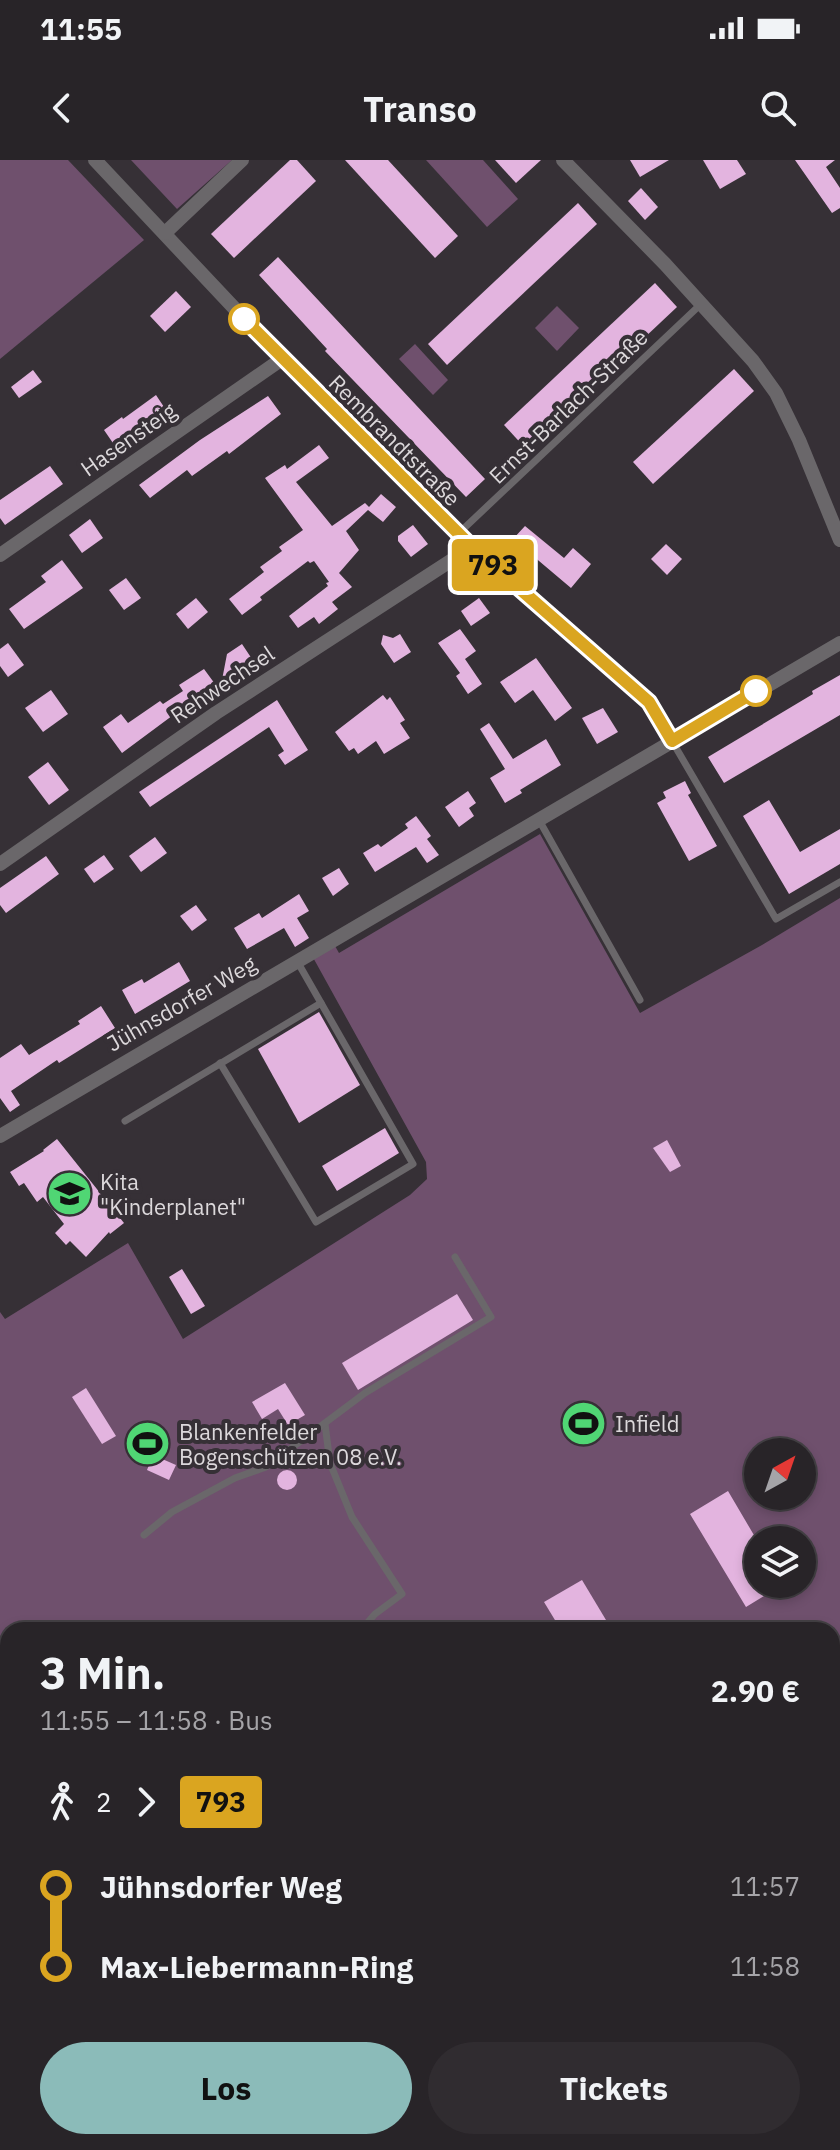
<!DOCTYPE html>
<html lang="de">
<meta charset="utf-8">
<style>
body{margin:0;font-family:"IBM Plex Sans",sans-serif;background:#302c30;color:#f1f3f6;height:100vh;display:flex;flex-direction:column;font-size:30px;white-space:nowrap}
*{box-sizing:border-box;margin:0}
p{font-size:26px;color:#a5a4a8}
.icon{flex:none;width:44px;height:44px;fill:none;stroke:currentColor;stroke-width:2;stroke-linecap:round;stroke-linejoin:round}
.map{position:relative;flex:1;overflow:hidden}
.details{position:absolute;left:0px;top:1462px;width:840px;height:528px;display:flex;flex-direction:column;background:#282428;border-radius:24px 24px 0 0;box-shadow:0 4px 12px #0003,0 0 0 2px #444145}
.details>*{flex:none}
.badge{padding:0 16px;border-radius:6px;font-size:28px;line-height:52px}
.needle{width:52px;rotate:40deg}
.tools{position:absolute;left:744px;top:1278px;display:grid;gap:16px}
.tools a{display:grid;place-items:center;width:72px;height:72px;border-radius:50%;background:#282428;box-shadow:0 4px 12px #0003,0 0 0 2px #444145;font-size:40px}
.map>.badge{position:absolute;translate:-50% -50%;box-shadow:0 0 0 4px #fff}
.legs{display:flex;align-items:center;gap:12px;height:88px;padding:0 40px;font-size:26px}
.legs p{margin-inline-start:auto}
.summary{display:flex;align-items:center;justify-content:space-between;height:136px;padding:0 40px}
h1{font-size:44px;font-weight:800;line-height:60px}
.button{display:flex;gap:16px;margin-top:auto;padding:16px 40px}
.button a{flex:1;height:92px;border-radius:48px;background:#8bbbb9;color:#111;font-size:32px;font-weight:800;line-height:92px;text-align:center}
.button a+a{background:#302c30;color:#f1f3f6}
ul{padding:0 40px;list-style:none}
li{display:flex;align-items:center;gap:28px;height:80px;font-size:30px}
li i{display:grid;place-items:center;width:12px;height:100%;margin:0 10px;background:currentColor}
li i::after{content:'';width:20px;height:20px;margin:-10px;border:6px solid;border-radius:50%;background:#282428}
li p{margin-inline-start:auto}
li:first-child i{background:linear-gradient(#0000 50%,currentColor 0)}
li:last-child i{background:linear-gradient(currentColor 50%,#0000 0)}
.status{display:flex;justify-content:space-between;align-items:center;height:56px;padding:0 40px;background:#282428;direction:ltr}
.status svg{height:22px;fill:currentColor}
header{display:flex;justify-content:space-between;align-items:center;height:104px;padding:0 40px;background:#282428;font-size:36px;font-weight:800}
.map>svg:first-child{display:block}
.green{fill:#6f506d;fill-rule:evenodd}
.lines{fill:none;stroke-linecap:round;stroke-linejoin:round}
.stream{stroke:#2c082b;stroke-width:5}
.building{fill:#e3b4df}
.lane{stroke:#6a676a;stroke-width:7}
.street{stroke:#6a676a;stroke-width:14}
.line-1-casing{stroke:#fff;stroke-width:18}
.line-1{stroke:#daa520;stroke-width:12}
.stop-1-dot{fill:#fff;stroke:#daa520;stroke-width:4}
.labels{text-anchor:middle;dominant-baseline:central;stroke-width:8;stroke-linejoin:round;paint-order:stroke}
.street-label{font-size:22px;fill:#dcd8db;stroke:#363036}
.poi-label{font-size:22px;fill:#dcd8db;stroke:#363036;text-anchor:start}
</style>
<div class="status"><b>11:55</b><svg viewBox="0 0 49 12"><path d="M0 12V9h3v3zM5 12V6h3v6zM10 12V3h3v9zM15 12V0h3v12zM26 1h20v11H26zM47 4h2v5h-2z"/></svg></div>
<header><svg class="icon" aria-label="back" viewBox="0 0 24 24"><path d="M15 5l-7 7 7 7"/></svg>Transo<svg class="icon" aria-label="search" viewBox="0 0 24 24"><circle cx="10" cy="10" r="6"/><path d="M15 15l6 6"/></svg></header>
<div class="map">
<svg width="840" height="1990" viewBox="0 0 840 1990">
<rect width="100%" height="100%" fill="#363036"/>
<g class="green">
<path d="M0,0H68L144,80L0,199Z"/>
<path d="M131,0H232L177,49Z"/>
<path d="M426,0H483L518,39L487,67Z"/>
<path d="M557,146L579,168L557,191L535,168Z"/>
<path d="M415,184L448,220L433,235L399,199Z"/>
<path d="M540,674L640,853L762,785L840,738V1990H0V1152L5,1159L128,1083L183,1179L410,1035L427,1019L426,1002L310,792L331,779L339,793ZM758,1292H802V1336H758ZM758,1380H802V1424H758ZM8,1470H832V1982H8Z"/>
</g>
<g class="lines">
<g class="stream">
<path d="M832,1857L840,1856"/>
<path d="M832,1974L840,1947"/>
<path d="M557,1990L560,1982"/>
<path d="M827,1990L830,1982"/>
</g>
</g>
<g class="building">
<path d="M290,0H297L316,21L234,98L211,74Z"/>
<path d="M345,0H388L458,76L435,98Z"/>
<path d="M495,0H541L516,23Z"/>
<path d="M630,0H669L640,17Z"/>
<path d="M703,0H737L746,14L720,29Z"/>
<path d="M795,0H835L826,7L840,28V48L832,53Z"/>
<path d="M641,28L658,47L645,60L628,41Z"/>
<path d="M578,43L597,64L447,205L428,184Z"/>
<path d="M278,97L485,319L466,337L325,191L327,189L259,115Z"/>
<path d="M655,123L677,147L526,289L504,265Z"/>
<path d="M176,131L191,147L165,172L150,156Z"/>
<path d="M734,209L754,231L653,324L633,302Z"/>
<path d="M33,210L42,222L19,238L11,227Z"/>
<path d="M156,235L168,253L153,264L150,260L115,286L104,270L122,257L123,259Z"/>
<path d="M268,236L281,254L229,294L227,291L192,316L187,310L150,338L139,325L200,280Z"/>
<path d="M319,285L329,298L296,322L332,366L365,343L369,347L381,334L396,347L383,362L368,350L346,371L359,390L339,413L352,427L332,442L338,449L319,464L314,457L298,468L289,456L328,426L326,423L329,422L314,401L310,403L308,401L260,437L262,440L242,455L229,439L264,412L260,407L282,391L279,387L303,370L265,318L285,305L287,309Z"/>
<path d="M50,306L63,324L5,365L0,358V340Z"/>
<path d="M90,359L103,378L82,393L69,375Z"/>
<path d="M413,365L428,384L411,397L398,381V376Z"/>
<path d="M525,366L564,398L573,388L591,404L571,428L513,379Z"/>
<path d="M666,384L682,399L667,415L651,399Z"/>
<path d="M62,400L83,428L24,469L9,449L46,422L41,416Z"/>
<path d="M126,418L141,438L124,450L109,430Z"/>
<path d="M196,438L208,452L188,469L176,454Z"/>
<path d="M479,438L490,453L471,466L461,451Z"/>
<path d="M460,469L476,491L465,499L482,524L468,534L456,516L460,513L438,483Z"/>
<path d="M400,474L411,492L394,503L381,484L383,475L393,478Z"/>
<path d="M8,483L24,505L8,517L0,506V489Z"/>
<path d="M242,484L254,502L236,514L234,511L222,520L227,494Z"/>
<path d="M536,498L572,548L555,561L533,530L515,543L500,522Z"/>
<path d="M204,509L215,524L122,593L103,567L121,554L128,563L160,541L163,544L183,531L179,525Z"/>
<path d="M840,515V555L724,623L708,597L813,534L812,531Z"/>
<path d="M51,530L68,554L43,572L25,548Z"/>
<path d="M383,535L387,540L390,537L405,560L400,563L410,578L384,594L376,581L358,594L354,588L349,591L335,572Z"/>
<path d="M277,540L308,590L285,605L278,595L284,591L269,567L150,647L139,632Z"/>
<path d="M603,548L618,572L597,584L582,558Z"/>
<path d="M489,563L513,599L546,579L561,605L520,630L522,633L505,643L490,618L505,609L480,569Z"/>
<path d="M48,602L69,630L49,645L28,617Z"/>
<path d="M685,621L691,633L688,635L717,686L689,701L657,643L666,638L663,632Z"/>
<path d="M468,631L476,643L469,648L474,656L459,667L445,647Z"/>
<path d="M769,640L800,692L840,669V704L789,734L743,656Z"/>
<path d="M416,656L431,676L427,679L439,695L427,703L416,687L375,712L363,693L378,684L381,687L408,668L405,664Z"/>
<path d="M155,677L167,693L141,712L129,696Z"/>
<path d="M104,695L114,709L94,723L84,709Z"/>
<path d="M46,696L59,714L6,753L0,745V728Z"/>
<path d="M339,708L349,724L333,736L322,718Z"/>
<path d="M299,734L309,751L297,758L309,778L295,787L284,768L247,789L234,768L259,753L262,758Z"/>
<path d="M196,745L207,760L192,771L180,756Z"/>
<path d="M179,802L190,821L135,854L122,830L142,819L144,823Z"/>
<path d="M101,846L115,868L59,903L57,900L11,931L20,945L10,952L0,938V898L21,884L29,895L80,864L78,861Z"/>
<path d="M319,852L360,925L299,963L258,889Z"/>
<path d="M385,968L399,993L337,1031L322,1006Z"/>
<path d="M57,979L124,1063L110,1074L109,1072L86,1097L70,1081L66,1085L55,1073L64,1064L43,1037L37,1042L24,1023L19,1026L10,1012L44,991L43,990Z"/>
<path d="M667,980L681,1006L670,1012L653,988Z"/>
<path d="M182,1109L205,1146L191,1154L169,1117Z"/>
<path d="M457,1134L473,1160L358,1230L342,1203Z"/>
<path d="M285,1223L305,1255L288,1265L278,1249L262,1259L252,1242Z"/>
<path d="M86,1228L116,1276L102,1284L72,1237Z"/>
<path d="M153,1295L176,1305L169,1320L147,1310Z"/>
<circle cx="287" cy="1320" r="10"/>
<path d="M728,1331L758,1382V1424H784L746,1447L690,1354Z"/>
<path d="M582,1420L612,1470H561L544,1442Z"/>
</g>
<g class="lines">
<g class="lane">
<path d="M459,373L701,144"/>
<path d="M672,581L776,759L840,722"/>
<path d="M539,660L640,840"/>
<path d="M220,903L316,1062L413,1004L297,801"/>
<path d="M125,961L321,843"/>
<path d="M325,1264L330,1303L352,1357L402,1434L375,1454L361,1470"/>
<path d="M144,1375L172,1352L235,1318L266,1307L365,1233L491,1157L455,1097"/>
</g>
<g class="street">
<path d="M95,0L282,199L472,387L649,542L672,581"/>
<path d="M563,0L665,104L753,201L776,233L799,280L840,380"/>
<path d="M165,73L242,0"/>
<path d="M0,395L282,199"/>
<path d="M0,704L216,553L472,387"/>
<path d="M0,976L840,483"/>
</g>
</g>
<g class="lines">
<defs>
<path id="line-1" d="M244,159L472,387L649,542L672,581L756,531"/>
</defs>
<use href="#line-1" class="line-1-casing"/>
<use href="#line-1" class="line-1"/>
</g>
<defs>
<symbol id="school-disc" viewBox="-11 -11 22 22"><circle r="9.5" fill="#50d674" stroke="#363036"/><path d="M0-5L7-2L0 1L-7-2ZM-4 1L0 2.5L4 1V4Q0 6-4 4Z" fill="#111"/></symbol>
<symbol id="stadium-disc" viewBox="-11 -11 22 22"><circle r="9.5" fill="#50d674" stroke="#363036"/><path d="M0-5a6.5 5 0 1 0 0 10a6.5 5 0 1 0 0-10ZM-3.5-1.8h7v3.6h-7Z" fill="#111"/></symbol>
</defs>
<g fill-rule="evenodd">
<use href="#school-disc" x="44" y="1008" width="51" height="51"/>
<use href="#stadium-disc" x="558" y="1238" width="51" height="51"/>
<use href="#stadium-disc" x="122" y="1258" width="51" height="51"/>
</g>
<g class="stop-1-dot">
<circle cx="244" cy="159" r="14"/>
<circle cx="756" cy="531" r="14"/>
</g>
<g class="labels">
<g class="street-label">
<text transform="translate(568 246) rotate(-44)">Ernst-Barlach-Straße</text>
<text transform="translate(128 279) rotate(-35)">Hasensteig</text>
<text transform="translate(395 280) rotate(45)">Rembrandtstraße</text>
<text transform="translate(222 524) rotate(-34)">Rehwechsel</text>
<text transform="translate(181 843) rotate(-30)">Jühnsdorfer Weg</text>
</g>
<g class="poi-label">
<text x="100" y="1021">Kita<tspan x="100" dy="25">"Kinderplanet"</tspan></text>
<text x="615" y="1263">Infield</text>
<text x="179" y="1271">Blankenfelder<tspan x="179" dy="25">Bogenschützen 08 e.V.</tspan></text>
</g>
</g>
</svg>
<div class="tools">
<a><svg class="needle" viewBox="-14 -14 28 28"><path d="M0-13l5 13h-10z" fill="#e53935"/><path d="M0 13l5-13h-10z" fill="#a5a4a8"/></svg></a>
<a><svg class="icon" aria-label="layers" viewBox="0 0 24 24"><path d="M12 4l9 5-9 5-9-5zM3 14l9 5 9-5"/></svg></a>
</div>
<b class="badge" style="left:493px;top:405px;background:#daa520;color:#111">793</b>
<section class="details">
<div class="summary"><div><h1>3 Min.</h1><p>11:55 – 11:58 · Bus</p></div><b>2.90 €</b></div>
<div class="legs"><svg class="icon" aria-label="walk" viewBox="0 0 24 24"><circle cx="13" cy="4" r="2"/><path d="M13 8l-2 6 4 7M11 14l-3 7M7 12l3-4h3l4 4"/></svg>2<svg class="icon" aria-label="forward" viewBox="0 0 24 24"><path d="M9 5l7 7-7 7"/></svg><b class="badge" style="background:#daa520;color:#111">793</b></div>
<ul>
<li><i style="color:#daa520"></i><b>Jühnsdorfer Weg</b><p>11:57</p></li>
<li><i style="color:#daa520"></i><b>Max-Liebermann-Ring</b><p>11:58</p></li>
</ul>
<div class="button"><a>Los</a><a>Tickets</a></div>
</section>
</div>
